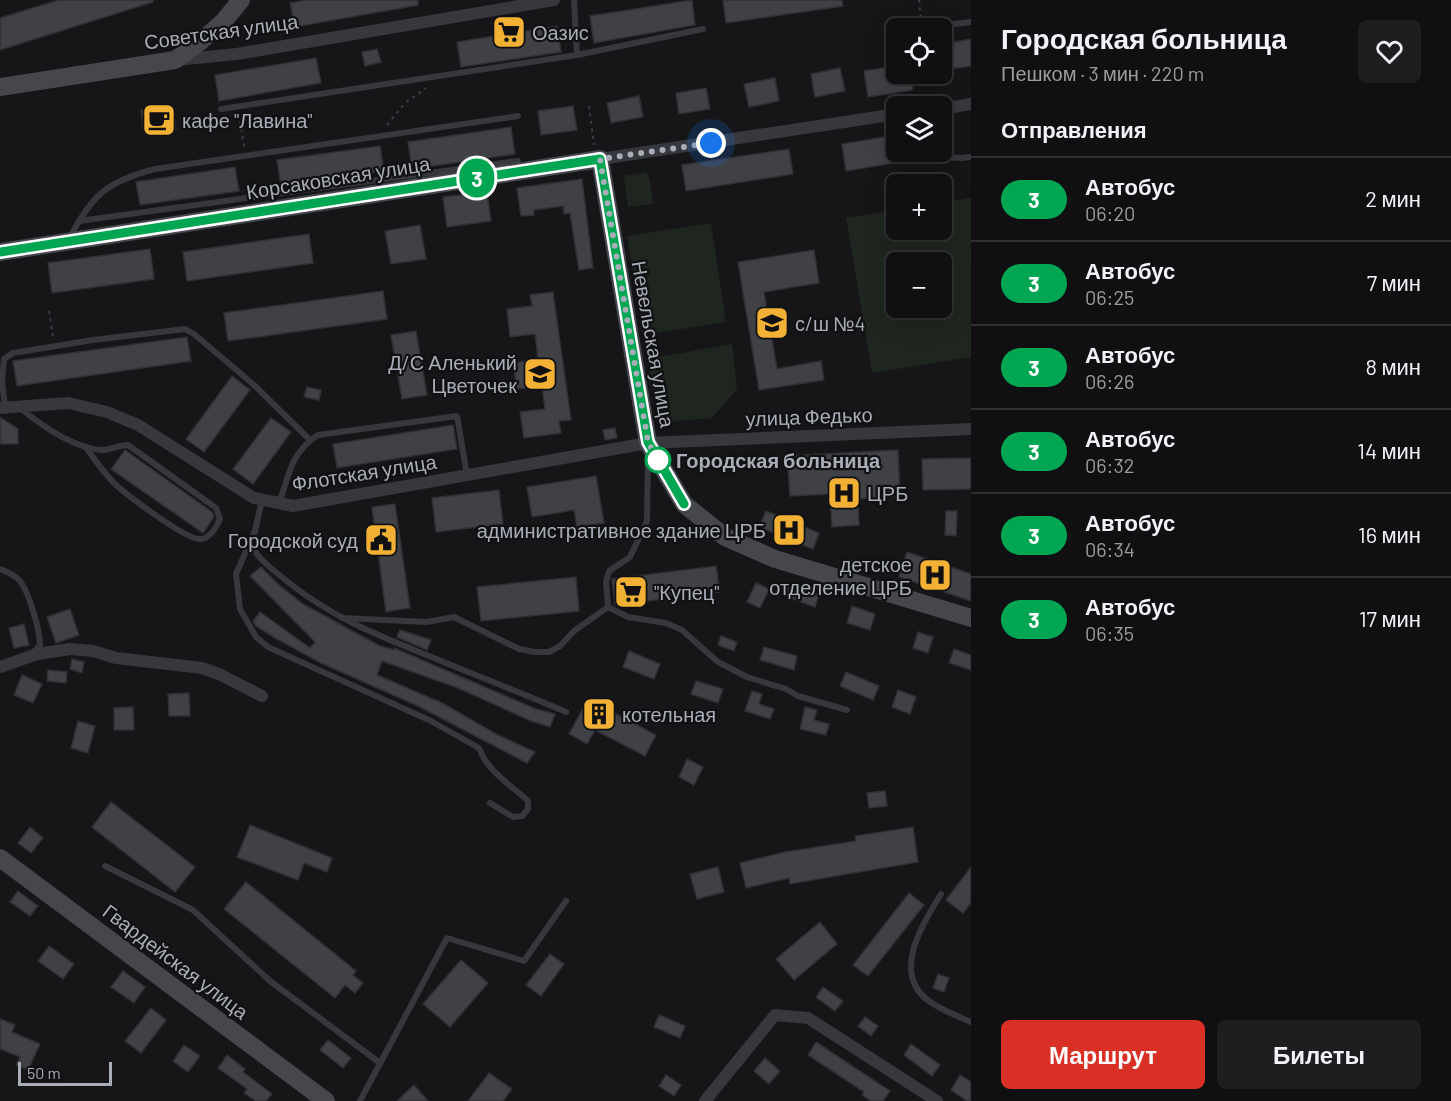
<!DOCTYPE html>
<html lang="ru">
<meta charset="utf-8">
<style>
body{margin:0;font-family:Barlow,sans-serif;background:#1e1e20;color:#f1f3f6;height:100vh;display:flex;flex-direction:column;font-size:22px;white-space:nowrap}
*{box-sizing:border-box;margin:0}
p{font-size:20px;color:#9c9d9f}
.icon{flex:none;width:33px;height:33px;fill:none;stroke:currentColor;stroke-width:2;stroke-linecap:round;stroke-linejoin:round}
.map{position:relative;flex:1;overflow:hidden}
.side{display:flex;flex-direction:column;background:#101012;width:480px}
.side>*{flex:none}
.badge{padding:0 12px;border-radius:20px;font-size:21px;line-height:39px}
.controls{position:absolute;left:886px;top:18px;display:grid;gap:12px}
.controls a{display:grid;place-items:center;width:66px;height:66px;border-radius:9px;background:#101012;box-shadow:0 6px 24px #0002,0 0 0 2px #303032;font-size:30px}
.scale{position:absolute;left:18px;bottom:15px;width:94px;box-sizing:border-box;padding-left:6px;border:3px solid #a8adb8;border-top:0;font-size:16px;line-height:21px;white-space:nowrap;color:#a8adb8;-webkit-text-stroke:4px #111113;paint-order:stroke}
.you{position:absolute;width:30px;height:30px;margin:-15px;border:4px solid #fff;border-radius:50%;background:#1a73e8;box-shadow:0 0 0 9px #1a73e833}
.map>.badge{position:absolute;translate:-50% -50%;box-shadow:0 0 0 3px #fff}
h2{padding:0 30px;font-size:22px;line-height:54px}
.round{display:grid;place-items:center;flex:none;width:63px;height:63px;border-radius:9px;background:#1e1e20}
.summary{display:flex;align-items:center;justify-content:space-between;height:102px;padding:0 30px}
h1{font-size:28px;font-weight:600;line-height:45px}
.action{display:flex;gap:12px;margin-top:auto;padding:12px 30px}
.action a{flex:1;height:69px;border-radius:9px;background:#d93025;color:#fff;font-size:24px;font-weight:600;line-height:69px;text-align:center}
.action a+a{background:#1e1e20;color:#f1f3f6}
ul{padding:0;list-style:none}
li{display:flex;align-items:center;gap:18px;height:84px;padding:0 30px;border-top:2px solid #303032}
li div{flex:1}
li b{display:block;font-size:22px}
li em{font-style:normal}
li .badge{min-width:66px;font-weight:700;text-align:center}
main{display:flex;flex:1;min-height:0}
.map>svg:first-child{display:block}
.green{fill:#1e261f;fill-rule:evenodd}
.building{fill:#404145;stroke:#303034;stroke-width:1.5}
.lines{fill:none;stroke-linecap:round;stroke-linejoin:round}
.path{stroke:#3d3f44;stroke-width:2;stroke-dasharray:3 4.5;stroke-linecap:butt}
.lane{stroke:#37383d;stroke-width:6}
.street{stroke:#37383d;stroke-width:12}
.secondary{stroke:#45474d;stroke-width:18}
.line-casing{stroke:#fff;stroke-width:14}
.line{stroke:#00a651;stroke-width:9}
.walk{stroke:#a8adb8;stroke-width:6;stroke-dasharray:0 10.8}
.stop-dot{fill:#fff;stroke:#00a651;stroke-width:3}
.labels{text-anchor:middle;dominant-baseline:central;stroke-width:4.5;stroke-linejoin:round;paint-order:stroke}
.street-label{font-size:20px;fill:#a8adb8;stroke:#111113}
.poi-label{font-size:20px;fill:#a8adb8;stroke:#111113;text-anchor:start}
.stop-label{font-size:20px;font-weight:bold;fill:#a8adb8;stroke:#111113;text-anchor:start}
</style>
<main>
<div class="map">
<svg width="971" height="1101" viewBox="0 0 971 1101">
<rect width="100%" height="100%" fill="#161618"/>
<g class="green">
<path d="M646,172L650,180L653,204L628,207L624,176Z"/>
<path d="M971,198V357L872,373L846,218L897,210V230H942V203ZM897,262H942V308H897Z"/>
<path d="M711,223L726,322L643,335L627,236Z"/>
<path d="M732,344L737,389L712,418L667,422L650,384L648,359Z"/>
</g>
<g class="building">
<path d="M59,0H153V2L0,50V18Z"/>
<path d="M307,0H418V5L295,27L290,3Z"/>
<path d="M692,0L695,25L594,43L590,16Z"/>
<path d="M723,0H842L843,6L726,23Z"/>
<path d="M557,26L561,52L461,67L457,42Z"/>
<path d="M971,39V66L942,70V44Z"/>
<path d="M377,49L381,62L365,66L362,52Z"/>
<path d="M316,58L321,83L219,101L215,75Z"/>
<path d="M897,66V74H910L913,90L868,97L864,71Z"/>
<path d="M840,68L845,91L815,97L811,74Z"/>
<path d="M775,78L779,101L749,107L744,84Z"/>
<path d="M706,88L710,109L679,114L676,93Z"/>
<path d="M639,96L643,117L611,123L607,103Z"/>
<path d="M173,106L176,129L144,133L141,110Z"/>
<path d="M573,106L577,130L541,135L538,111Z"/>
<path d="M511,127L515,154L412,169L408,142Z"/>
<path d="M897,135V152H905L907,161L846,171L842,144Z"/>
<path d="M380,146L384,171L281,186L277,160Z"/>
<path d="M789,149L793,174L686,191L682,165Z"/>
<path d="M235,167L239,191L140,205L136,182Z"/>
<path d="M582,179L593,268L579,270L570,213L564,214L563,206L534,210V215L521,216L517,188Z"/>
<path d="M487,192L491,221L447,227L443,197Z"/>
<path d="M420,225L426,259L391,264L385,231Z"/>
<path d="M309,234L313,263L187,281L183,252Z"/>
<path d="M150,249L154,279L52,293L48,263Z"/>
<path d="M814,250L819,283L764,292L777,369L821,361L824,380L759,390L738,262Z"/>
<path d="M383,291L387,319L228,341L224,313Z"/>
<path d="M553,292L571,420L559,421L561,433L524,438L520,412L545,409L542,386L517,389L513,363L538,359L535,334L510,337L507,309L532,306L530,295Z"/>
<path d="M416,331L427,395L402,399L391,335Z"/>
<path d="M187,337L191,361L17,386L13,361Z"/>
<path d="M232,376L250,390L204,452L186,439Z"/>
<path d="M307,387L321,390L319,400L304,397Z"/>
<path d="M0,417L18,429V444H0Z"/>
<path d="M271,418L291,432L253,484L233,469Z"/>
<path d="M453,425L457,449L337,468L333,444Z"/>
<path d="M615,428L617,438L605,440L603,430Z"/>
<path d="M125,450L212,512L214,517L203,533L111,469Z"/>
<path d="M898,450L900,496L858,499L859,525L832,527L830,494L790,496L787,456Z"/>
<path d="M971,458V489L923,490L922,459Z"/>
<path d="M596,476L604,523L577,527L574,510L532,517L527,487Z"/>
<path d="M499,490L503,524L436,532L432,498Z"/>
<path d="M395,504L410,608L386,612L372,507Z"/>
<path d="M766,511L819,533L813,549L759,527Z"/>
<path d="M946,511H957L956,536L945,535Z"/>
<path d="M907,552L971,574V601L899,577Z"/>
<path d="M716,566L720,592L615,605L612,579Z"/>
<path d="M261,567L279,585L303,604L380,646L394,650V648L536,709L555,714L550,727L531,721L458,688L382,661L377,675L442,703L496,734L535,752L527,763L418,706L321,663L275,638L256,626L253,621L260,612L310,648L315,642L250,576Z"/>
<path d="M576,577L579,611L481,621L477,587Z"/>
<path d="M756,583L769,589L760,608L747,602Z"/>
<path d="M790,584L819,595L815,607L785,596Z"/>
<path d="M852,606L875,614L870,630L847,623Z"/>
<path d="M70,609L79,635L56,643L47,617Z"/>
<path d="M24,624L29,645L14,648L9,628Z"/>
<path d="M400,630L431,640L427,650L397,637Z"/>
<path d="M918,632L933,637L928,653L913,648Z"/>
<path d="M721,636L737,642L734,651L718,645Z"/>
<path d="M764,647L797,656L794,670L760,660Z"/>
<path d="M954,649L971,655V670L949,663Z"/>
<path d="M629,651L660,664L654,679L623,667Z"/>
<path d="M72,659L84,662L82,673L70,669Z"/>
<path d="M48,670L67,672L66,683L47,681Z"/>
<path d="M846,672L879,686L873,700L840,686Z"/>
<path d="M22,675L42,684L33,703L14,695Z"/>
<path d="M696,681L723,689L718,703L691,694Z"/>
<path d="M898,690L916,697L910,714L892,707Z"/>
<path d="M752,691L762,694L759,704L774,709L770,719L745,711Z"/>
<path d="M189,693L190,716H169L168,694Z"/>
<path d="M588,699L656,735L645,756L595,730L587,744L569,734Z"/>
<path d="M133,707L134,730H114V708Z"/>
<path d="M805,707L817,710L814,720L829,724L826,735L800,729Z"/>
<path d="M78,721L95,726L88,753L71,748Z"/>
<path d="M687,759L703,767L694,785L679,777Z"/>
<path d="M885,791L887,806L869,808L867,793Z"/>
<path d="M111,802L195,867L175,892L92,827Z"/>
<path d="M250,825L332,858L327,872L304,863L298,880L237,857Z"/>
<path d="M30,827L43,838L31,853L18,843Z"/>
<path d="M913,827L918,862L790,884L789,878L746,888L740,863L785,852L856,841L855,836Z"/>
<path d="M718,867L724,892L697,899L690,874Z"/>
<path d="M971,867V903L963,913L946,900Z"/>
<path d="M246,882L356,971L353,975L363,983L355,993L345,985L335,998L224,909Z"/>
<path d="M18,891L38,906L30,916L10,902Z"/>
<path d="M909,893L924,905L868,976L853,965Z"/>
<path d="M820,922L837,944L794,980L776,959Z"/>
<path d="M49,946L74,964L63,979L38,961Z"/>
<path d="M550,954L564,964L541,996L526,985Z"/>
<path d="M461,960L488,983L450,1027L423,1004Z"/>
<path d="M123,971L145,987L134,1003L111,987Z"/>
<path d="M938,974L949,978L944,992L933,988Z"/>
<path d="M823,987L843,1001L835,1011L816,997Z"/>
<path d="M151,1008L166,1020L141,1053L125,1041Z"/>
<path d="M659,1015L685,1026L680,1038L654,1027Z"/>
<path d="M865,1017L878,1026L871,1036L858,1026Z"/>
<path d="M0,1019L15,1025L12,1032L40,1044L28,1070L16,1065L20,1057L0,1049Z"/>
<path d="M328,1040L351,1058L343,1068L320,1050Z"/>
<path d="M816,1042L890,1091L883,1101H871L862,1095L864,1092L808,1055Z"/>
<path d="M911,1044L940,1065L932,1076L904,1055Z"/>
<path d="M184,1045L200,1056L188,1072L173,1061Z"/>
<path d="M227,1055L245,1069L243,1072L272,1094L266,1101H256L244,1093L247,1089L218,1068Z"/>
<path d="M765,1058L780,1071L769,1084L754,1071Z"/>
<path d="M489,1073L512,1089L503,1101H468Z"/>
<path d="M666,1075L681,1085L674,1096L659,1086Z"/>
<path d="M960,1075L971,1082V1101H967L951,1090Z"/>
<path d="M414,1085L428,1101H397Z"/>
</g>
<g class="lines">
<g class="path">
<path d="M919,0L921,18"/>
<path d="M589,106L594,145"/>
<path d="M239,114L244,147"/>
<path d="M387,125L405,103L426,88"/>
<path d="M49,311L53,337"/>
</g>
<g class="lane">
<path d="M917,28L971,22"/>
<path d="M577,55L703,29"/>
<path d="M221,109L577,55L574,0"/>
<path d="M942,152L944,157L961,158L971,157"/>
<path d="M79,221L518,161"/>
<path d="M69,239C93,195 105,182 155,169L518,116"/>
<path d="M5,407L2,381L4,359L13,353L93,340L185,329L194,334L254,385L310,440"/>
<path d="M20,408C42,426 72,447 100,450C109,451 118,445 128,445L216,508L220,519C216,527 211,538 201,539C187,541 127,495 115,484C104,473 94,459 86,447"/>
<path d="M648,452L647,521L630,557L609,571L606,582L608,607L628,617L666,623L682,630L718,662L747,677L786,689L798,696L847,710"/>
<path d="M262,500L255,531L236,574L240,609L256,637L268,647L431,721L479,748C487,771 511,785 528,801V809L522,816L513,817L490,803"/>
<path d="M279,503C290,474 290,453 318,435L457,416L467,475"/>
<path d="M249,543C259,560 273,570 288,582C333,618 377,635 429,656C475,675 521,693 566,712"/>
<path d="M0,569C6,571 16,576 20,581C29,592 40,631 40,645L33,653"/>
<path d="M342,618L427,622L454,617L519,649L535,652H549L560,646L574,631L608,607"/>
<path d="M105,866L193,910L270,981L380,1063"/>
<path d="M941,894C922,924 891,974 929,1001C941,1010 957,1016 971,1022"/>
<path d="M360,1101L447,938L524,961L566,901"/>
</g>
<g class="street">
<path d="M176,60L237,54L554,0"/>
<path d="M942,109L971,104"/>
<path d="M600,159L897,114"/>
<path d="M0,408L68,403L107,412L138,425L254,498L293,506L648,443L971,429"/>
<path d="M0,667L37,654L70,649L93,651L116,658L202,668L221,675L262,696"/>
<path d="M705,1101L775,1015L808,1018L937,1101"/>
</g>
<g class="secondary">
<path d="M0,87L175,60L201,41L223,22L241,0"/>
<path d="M0,252L600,159L648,443L684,504L725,537L775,559L971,618"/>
<path d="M0,858L326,1101"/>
</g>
</g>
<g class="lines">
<defs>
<path id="line" d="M0,252L600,159L648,442L684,504"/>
</defs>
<use href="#line" class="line-casing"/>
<use href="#line" class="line"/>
<path class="walk" d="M658,460L660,463L648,442L600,159L711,143"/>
</g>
<defs>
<symbol id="supermarket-square" viewBox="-11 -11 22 22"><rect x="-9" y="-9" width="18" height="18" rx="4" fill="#f2b134" stroke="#111113"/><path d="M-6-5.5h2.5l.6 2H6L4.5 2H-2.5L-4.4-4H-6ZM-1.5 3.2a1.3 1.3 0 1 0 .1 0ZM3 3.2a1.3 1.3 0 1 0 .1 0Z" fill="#111"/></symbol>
<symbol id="cafe-square" viewBox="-11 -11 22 22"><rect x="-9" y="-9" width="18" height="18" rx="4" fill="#f2b134" stroke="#111113"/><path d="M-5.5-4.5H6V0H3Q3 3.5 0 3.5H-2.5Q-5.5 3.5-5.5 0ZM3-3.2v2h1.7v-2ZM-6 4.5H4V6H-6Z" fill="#111"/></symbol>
<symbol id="school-square" viewBox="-11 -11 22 22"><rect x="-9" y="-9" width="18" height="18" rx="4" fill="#f2b134" stroke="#111113"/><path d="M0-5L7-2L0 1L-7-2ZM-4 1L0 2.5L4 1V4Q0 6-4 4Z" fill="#111"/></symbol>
<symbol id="hospital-square" viewBox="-11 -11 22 22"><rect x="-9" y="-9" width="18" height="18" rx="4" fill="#f2b134" stroke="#111113"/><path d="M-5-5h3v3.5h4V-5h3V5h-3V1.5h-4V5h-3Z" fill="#111"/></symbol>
<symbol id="civic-square" viewBox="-11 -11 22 22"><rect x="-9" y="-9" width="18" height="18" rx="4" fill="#f2b134" stroke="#111113"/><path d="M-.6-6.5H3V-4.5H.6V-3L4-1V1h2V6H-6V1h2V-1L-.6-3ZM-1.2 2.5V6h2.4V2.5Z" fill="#111"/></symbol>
<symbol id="building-square" viewBox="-11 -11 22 22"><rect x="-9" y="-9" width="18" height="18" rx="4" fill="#f2b134" stroke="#111113"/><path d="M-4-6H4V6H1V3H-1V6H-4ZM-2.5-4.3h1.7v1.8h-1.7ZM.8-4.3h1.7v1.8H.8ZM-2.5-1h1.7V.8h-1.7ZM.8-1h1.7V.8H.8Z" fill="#111"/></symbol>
</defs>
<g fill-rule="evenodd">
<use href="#supermarket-square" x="490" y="13" width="38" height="38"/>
<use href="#cafe-square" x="140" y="101" width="38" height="38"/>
<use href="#school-square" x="753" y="304" width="38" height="38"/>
<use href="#school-square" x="521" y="355" width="38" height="38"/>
<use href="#hospital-square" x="825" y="474" width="38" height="38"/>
<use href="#hospital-square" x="770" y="511" width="38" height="38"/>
<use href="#civic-square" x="362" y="521" width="38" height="38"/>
<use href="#hospital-square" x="916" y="556" width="38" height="38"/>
<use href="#supermarket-square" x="612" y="573" width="38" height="38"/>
<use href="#building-square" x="580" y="695" width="38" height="38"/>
</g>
<circle class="stop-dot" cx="658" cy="460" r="12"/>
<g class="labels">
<g class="street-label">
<text transform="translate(221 31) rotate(-8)">Советская улица</text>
<text transform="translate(338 177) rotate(-9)">Корсаковская улица</text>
<text transform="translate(654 344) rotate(80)">Невельская улица</text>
<text transform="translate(809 416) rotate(-2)">улица Федько</text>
<text transform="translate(364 472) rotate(-9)">Флотская улица</text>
<text transform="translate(176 961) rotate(37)">Гвардейская улица</text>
</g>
<g class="poi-label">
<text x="532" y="32">Оазис</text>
<text x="182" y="120">кафе "Лавина"</text>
<text x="795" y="323">с/ш №4</text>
<text x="517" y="362" text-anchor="end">Д/С Аленький<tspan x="517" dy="23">Цветочек</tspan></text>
<text x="867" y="493">ЦРБ</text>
<text x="766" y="530" text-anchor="end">административное здание ЦРБ</text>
<text x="358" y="540" text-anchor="end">Городской суд</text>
<text x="912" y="564" text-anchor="end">детское<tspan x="912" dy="23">отделение ЦРБ</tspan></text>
<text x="654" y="592">"Купец"</text>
<text x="622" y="714">котельная</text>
</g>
<g class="stop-label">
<text x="676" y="460">Городская больница</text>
</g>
</g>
</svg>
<div class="controls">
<a><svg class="icon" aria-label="locate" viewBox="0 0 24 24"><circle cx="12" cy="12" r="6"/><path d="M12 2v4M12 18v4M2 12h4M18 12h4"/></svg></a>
<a><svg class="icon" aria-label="layers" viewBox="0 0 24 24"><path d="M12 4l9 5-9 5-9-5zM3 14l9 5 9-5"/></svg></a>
<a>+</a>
<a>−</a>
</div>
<div class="scale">50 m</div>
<div class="you" style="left:711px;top:143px"></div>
<b class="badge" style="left:477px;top:178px;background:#00a651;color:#fff">3</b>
</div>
<section class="side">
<div class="summary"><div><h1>Городская больница</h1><p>Пешком · 3 мин · 220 m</p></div><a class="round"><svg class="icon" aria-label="heart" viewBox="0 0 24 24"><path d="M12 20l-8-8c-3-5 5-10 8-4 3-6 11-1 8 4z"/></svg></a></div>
<h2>Отправления</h2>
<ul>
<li><span class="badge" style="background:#00a651;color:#fff">3</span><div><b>Автобус</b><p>06:20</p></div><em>2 мин</em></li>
<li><span class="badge" style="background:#00a651;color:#fff">3</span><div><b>Автобус</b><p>06:25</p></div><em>7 мин</em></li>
<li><span class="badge" style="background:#00a651;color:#fff">3</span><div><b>Автобус</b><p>06:26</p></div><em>8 мин</em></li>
<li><span class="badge" style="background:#00a651;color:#fff">3</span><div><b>Автобус</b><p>06:32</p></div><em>14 мин</em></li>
<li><span class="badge" style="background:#00a651;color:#fff">3</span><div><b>Автобус</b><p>06:34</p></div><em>16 мин</em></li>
<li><span class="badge" style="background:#00a651;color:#fff">3</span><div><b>Автобус</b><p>06:35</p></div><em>17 мин</em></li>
</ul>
<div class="action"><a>Маршрут</a><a>Билеты</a></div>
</section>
</main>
